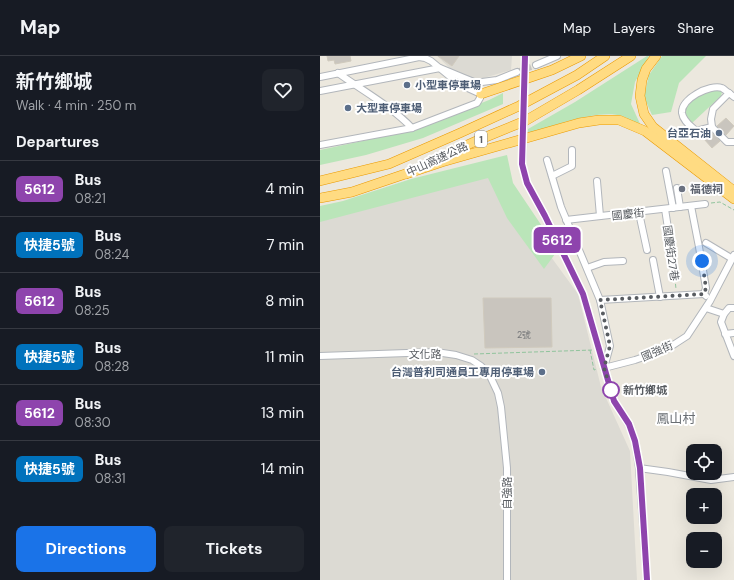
<!DOCTYPE html>
<meta charset="utf-8">
<style>
body{margin:0;font-family:"DM Sans","Noto Sans TC",sans-serif;background:#20242c;color:#f1f3f6;height:100vh;display:flex;flex-direction:column;font-size:15px;white-space:nowrap}
*{box-sizing:border-box;margin:0}
p{font-size:13px;color:#9ea1a6}
.icon{flex:none;width:22px;height:22px;fill:none;stroke:currentColor;stroke-width:2;stroke-linecap:round;stroke-linejoin:round}
.map{position:relative;flex:1;overflow:hidden}
.details{display:flex;flex-direction:column;background:#171b24;width:320px}
.details>*{flex:none}
.badge{padding:0 8px;border-radius:6px;font-size:14px;line-height:26px}
.fabs{position:absolute;left:366px;top:388px;display:grid;gap:8px}
.fabs a{display:grid;place-items:center;width:36px;height:36px;border-radius:8px;background:#171b24;box-shadow:0 4px 16px #0002;font-size:20px}
.you{position:absolute;width:20px;height:20px;margin:-10px;border:3px solid #fff;border-radius:50%;background:#1a73e8;box-shadow:0 0 0 6px #1a73e833}
.map>.badge{position:absolute;translate:-50% -50%;box-shadow:0 0 0 2px #fff}
h2{padding:0 16px;font-size:15px;line-height:36px}
.round{display:grid;place-items:center;flex:none;width:42px;height:42px;border-radius:8px;background:#20242c}
.summary{display:flex;align-items:center;justify-content:space-between;height:68px;padding:0 16px}
h1{font-size:19px;font-weight:700;line-height:30px}
.button{display:flex;gap:8px;margin-top:auto;padding:8px 16px}
.button a{flex:1;height:46px;border-radius:8px;background:#1a73e8;color:#fff;font-size:16px;font-weight:700;line-height:46px;text-align:center}
.button a+a{background:#20242c;color:#f1f3f6}
ul{padding:0;list-style:none}
li{display:flex;align-items:center;gap:12px;height:56px;padding:0 16px;border-top:1px solid #363941}
li div{flex:1}
li b{display:block;font-size:15px}
li em{font-style:normal}
li .badge{min-width:44px;font-weight:700;text-align:center}
header{display:flex;align-items:center;gap:24px;box-sizing:border-box;height:56px;padding:0 20px;background:#171b24;border-bottom:1px solid #363941}
header strong{font-size:19px}
nav{display:flex;gap:22px;margin-inline-start:auto;font-size:14px}
main{display:flex;flex:1;min-height:0}
.map>svg:first-child{display:block}
.industrial{fill:#dcdad3}
.green{fill:#bae5b9}
.building{fill:#c9c5be;stroke:#d0cabd}
.lines{fill:none;stroke-linecap:round;stroke-linejoin:round}
.minor-tunnel{stroke:#c7c5bf;stroke-width:6;stroke-dasharray:6 3;stroke-linecap:butt}
.minor-casing{stroke:#b2b6bb;stroke-width:8}
.highway-casing{stroke:#ea9a00;stroke-width:10}
.path{stroke:#91c49d;stroke-width:1;stroke-dasharray:4 2;stroke-linecap:butt}
.minor{stroke:#fff;stroke-width:6}
.highway{stroke:#ffdb82;stroke-width:9}
.minor-bridge-casing{stroke:#b2b6bb;stroke-width:8;stroke-linecap:butt}
.minor-bridge{stroke:#fff;stroke-width:6}
.line-casing{stroke:#fff;stroke-width:9}
.line{stroke:#8e44ad;stroke-width:6}
.walk{stroke:#585c61;stroke-width:4;stroke-dasharray:0 7.2}
.service-dot{fill:#5c6f8a;stroke:#fff;stroke-width:1.5}
.worship-dot{fill:#6b7280;stroke:#fff;stroke-width:1.5}
.stop-dot{fill:#fff;stroke:#8e44ad;stroke-width:2}
.labels{text-anchor:middle;dominant-baseline:central;stroke-width:4;stroke-linejoin:round;paint-order:stroke}
.number-label{font-size:9px;fill:#747678}
.shield{fill:#fff;stroke:#8a8d90;stroke-width:1}
.shield-label{font-size:10px;font-weight:bold;fill:#585c61}
.service-label{font-size:11px;font-weight:bold;fill:#4e5e75;stroke:#fff;text-anchor:start}
.street-label{font-size:11px;fill:#585c61;stroke:#fff}
.worship-label{font-size:11px;font-weight:bold;fill:#5b616d;stroke:#fff;text-anchor:start}
.stop-label{font-size:11px;font-weight:bold;fill:#585c61;stroke:#fff;text-anchor:start}
.quarter-label{font-size:13px;fill:#696e73;stroke:#fff}
</style>
<header>
<strong>Map</strong>
<nav><a>Map</a><a>Layers</a><a>Share</a></nav>
</header>
<main>
<section class="details">
<div class="summary"><div><h1>新竹鄉城</h1><p>Walk · 4 min · 250 m</p></div><a class="round"><svg class="icon" aria-label="heart" viewBox="0 0 24 24"><path d="M12 20l-8-8c-3-5 5-10 8-4 3-6 11-1 8 4z"/></svg></a></div>
<h2>Departures</h2>
<ul>
<li><span class="badge" style="background:#8e44ad;color:#fff">5612</span><div><b>Bus</b><p>08:21</p></div><em>4 min</em></li>
<li><span class="badge" style="background:#0072bc;color:#fff">快捷5號</span><div><b>Bus</b><p>08:24</p></div><em>7 min</em></li>
<li><span class="badge" style="background:#8e44ad;color:#fff">5612</span><div><b>Bus</b><p>08:25</p></div><em>8 min</em></li>
<li><span class="badge" style="background:#0072bc;color:#fff">快捷5號</span><div><b>Bus</b><p>08:28</p></div><em>11 min</em></li>
<li><span class="badge" style="background:#8e44ad;color:#fff">5612</span><div><b>Bus</b><p>08:30</p></div><em>13 min</em></li>
<li><span class="badge" style="background:#0072bc;color:#fff">快捷5號</span><div><b>Bus</b><p>08:31</p></div><em>14 min</em></li>
</ul>
<div class="button"><a>Directions</a><a>Tickets</a></div>
</section>
<div class="map">
<svg width="414" height="524" viewBox="0 0 414 524">
<rect width="100%" height="100%" fill="#ece8de"/>
<g class="industrial">
<path d="M117,0H192L191,14L157,24L136,18Z"/>
<path d="M170,117L258,238L281,331L310,395L317,524H0V158Z"/>
</g>
<g class="green">
<path d="M327,0H329L315,26L311,48L321,70C315,67 308,62 302,60C278,53 232,70 208,78V73L255,46Z"/>
<path d="M342,0H386L359,27L351,56L332,59L324,41L329,19Z"/>
<path d="M399,33L402,36L401,40L371,68L366,61L364,52L380,35Z"/>
<path d="M183,37V48L103,82L46,99L0,109V94L94,74L169,44Z"/>
<path d="M187,99L193,127L238,194L224,213L187,162L168,122L0,166V150L23,145L91,123Z"/>
</g>
<g class="building">
<path d="M7,0H30L31,5L15,8L14,4L8,5Z"/>
<path d="M118,0H139L132,10Z"/>
<path d="M406,62L414,70L406,79L397,70Z"/>
<path d="M391,76L400,85L392,92L384,83Z"/>
<path d="M163,242H231L232,291L165,292Z"/>
</g>
<g class="lines">
<path class="minor-tunnel" d="M197,16L216,9"/>
<defs>
<g id="minor">
<path d="M216,9L237,0"/>
<path d="M18,17C43,35 71,50 92,72"/>
<path d="M204,20L205,0"/>
<path d="M0,21L85,4L99,1L105,2L111,5L139,28L161,38L160,42L157,47L92,72L0,89"/>
<path d="M0,35L120,12L144,22L154,26H162L177,24L197,16"/>
<path d="M414,41L409,37L393,53L391,63L392,71L407,86H414"/>
<path d="M392,71L376,75C371,70 363,65 362,57C361,43 389,28 402,32C404,33 407,36 409,37"/>
<path d="M203,94L202,108L207,127L225,161L263,238L294,345L309,369L315,385L319,412L327,524"/>
<path d="M227,104L241,151L280,244L290,290L284,312L315,304L347,293L367,280L390,245L414,199"/>
<path d="M346,115L353,152"/>
<path d="M232,120L252,110V94"/>
<path d="M277,125L280,160"/>
<path d="M357,132L360,151"/>
<path d="M371,150L379,191L386,232L384,238L386,240"/>
<path d="M345,153L352,198"/>
<path d="M319,157L327,194"/>
<path d="M246,164L385,148"/>
<path d="M386,187L411,202"/>
<path d="M333,204L340,241"/>
<path d="M267,212L284,206L303,205"/>
<path d="M280,244L384,238"/>
<path d="M386,252L404,258"/>
<path d="M414,252H409L404,258L401,266L414,300"/>
<path d="M405,278L414,277"/>
<path d="M0,300L116,296L136,299L152,304L161,310L170,320L178,337L181,351L187,412V524"/>
<path d="M319,412L348,416L391,424L414,421"/>
</g>
<g id="highway">
<path d="M336,0L326,13L322,24L320,40L324,58L333,71L414,135"/>
<path d="M161,38L232,14L261,0"/>
<path d="M118,102L156,85L205,65L258,34L311,0"/>
<path d="M86,118L122,106L259,67L279,64H299L325,75L414,143"/>
<path d="M0,125L69,108L140,77L199,50L257,19L285,0"/>
<path d="M0,142L32,136L91,116"/>
</g>
</defs>
<use href="#minor" class="minor-casing"/>
<use href="#highway" class="highway-casing"/>
<g class="path">
<path d="M391,147L400,146L414,154"/>
<path d="M353,204L356,233"/>
<path d="M270,294L274,314L277,313"/>
<path d="M154,298L273,294"/>
</g>
<use href="#minor" class="minor"/>
<use href="#highway" class="highway"/>
<defs>
<path id="minor-bridge" d="M203,94L204,20"/>
</defs>
<use href="#minor-bridge" class="minor-bridge-casing"/>
<use href="#minor-bridge" class="minor-bridge"/>
</g>
<g class="lines">
<defs>
<path id="line" d="M205,0L202,108L207,127L225,160L263,238L294,345L309,368L315,385L320,412L327,524"/>
</defs>
<use href="#line" class="line-casing"/>
<use href="#line" class="line"/>
<path class="walk" d="M291,334L284,312L290,290L280,244L384,238L386,232L382,205"/>
</g>
<g class="service-dot">
<circle cx="87" cy="29" r="4"/>
<circle cx="28" cy="52" r="4"/>
<circle cx="399" cy="77" r="4"/>
<circle cx="222" cy="316" r="4"/>
</g>
<circle class="worship-dot" cx="362" cy="133" r="4"/>
<circle class="stop-dot" cx="291" cy="334" r="8"/>
<g class="labels">
<g class="number-label">
<text x="204" y="279">2號</text>
</g>
<rect class="shield" x="155" y="75" width="12" height="16" rx="3"/>
<g class="shield-label">
<text x="161" y="83">1</text>
</g>
<g class="service-label">
<text x="95" y="29">小型車停車場</text>
<text x="36" y="52">大型車停車場</text>
<text x="391" y="77" text-anchor="end">台亞石油</text>
<text x="214" y="316" text-anchor="end">台灣普利司通員工專用停車場</text>
</g>
<g class="street-label">
<text transform="translate(117 103) rotate(-25)">中山高速公路</text>
<text transform="translate(308 158) rotate(-6)">國慶街</text>
<text transform="translate(351 197) rotate(82)">國慶街27巷</text>
<text transform="translate(337 295) rotate(-23)">國強街</text>
<text x="105" y="298">文化路</text>
<text transform="translate(187 437) rotate(-90)">自強路</text>
</g>
<g class="worship-label">
<text x="370" y="133">福德祠</text>
</g>
<g class="stop-label">
<text x="303" y="334">新竹鄉城</text>
</g>
<g class="quarter-label">
<text x="356" y="362">鳳山村</text>
</g>
</g>
</svg>
<div class="fabs">
<a><svg class="icon" aria-label="locate" viewBox="0 0 24 24"><circle cx="12" cy="12" r="6"/><path d="M12 2v4M12 18v4M2 12h4M18 12h4"/></svg></a>
<a>+</a>
<a>−</a>
</div>
<div class="you" style="left:382px;top:205px"></div>
<b class="badge" style="left:237px;top:184px;background:#8e44ad;color:#fff">5612</b>
</div>
</main>
